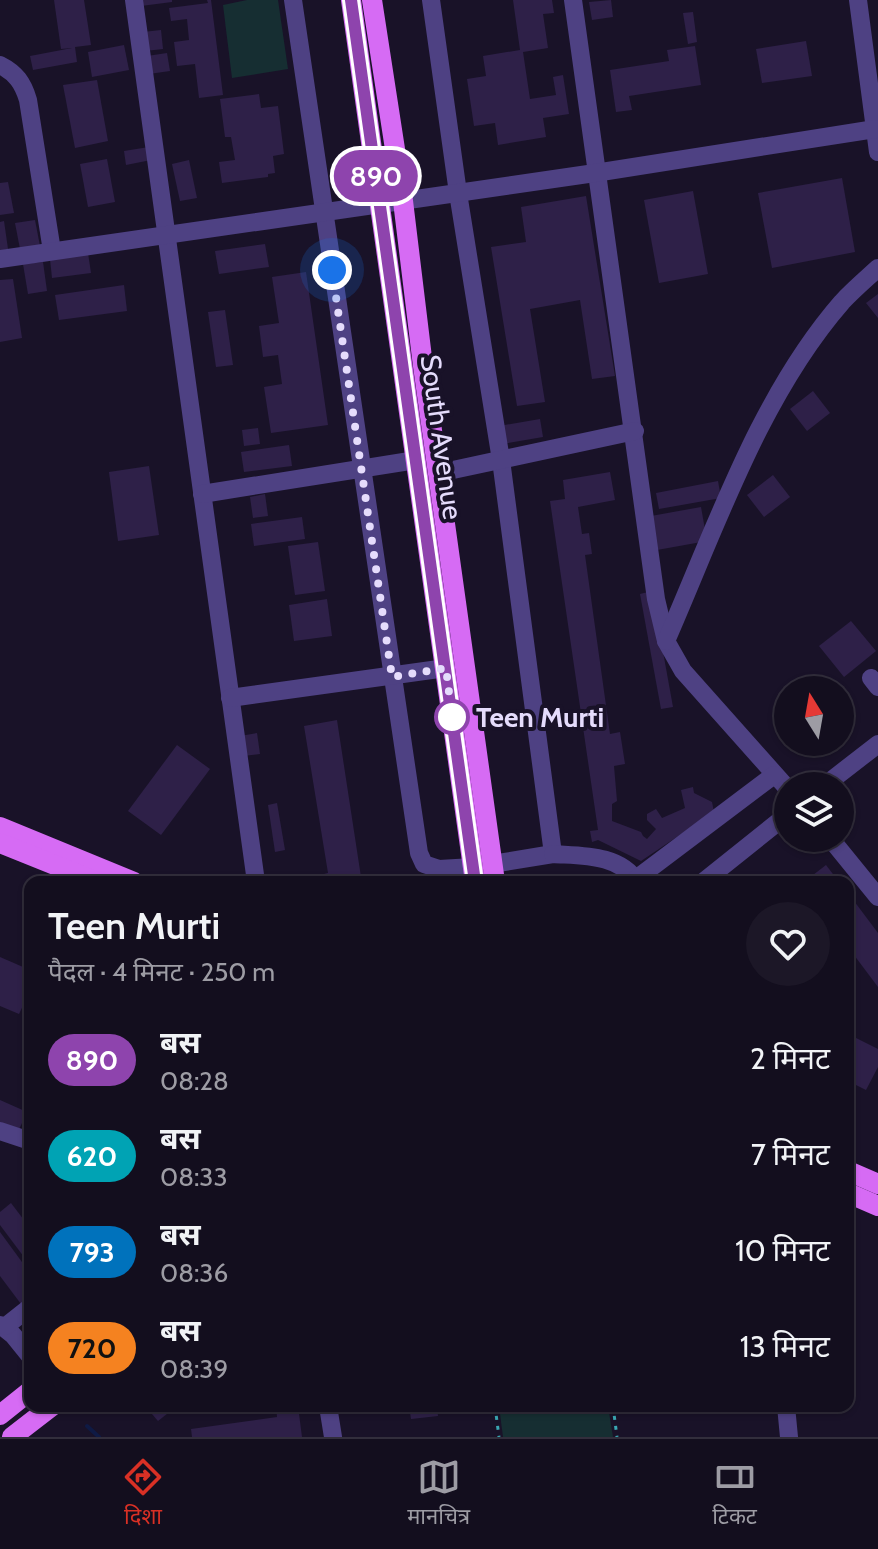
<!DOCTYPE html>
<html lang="hi">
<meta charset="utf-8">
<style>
body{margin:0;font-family:Cabin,"Noto Sans Devanagari",sans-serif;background:#1c1727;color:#f1f3f6;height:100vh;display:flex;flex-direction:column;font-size:30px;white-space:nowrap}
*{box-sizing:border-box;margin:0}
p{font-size:26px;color:#9d9ca4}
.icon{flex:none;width:44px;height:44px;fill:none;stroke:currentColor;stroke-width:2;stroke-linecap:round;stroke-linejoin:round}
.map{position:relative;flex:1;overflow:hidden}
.drawer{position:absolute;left:24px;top:876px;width:830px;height:536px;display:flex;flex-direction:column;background:#130e1e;border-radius:16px;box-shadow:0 2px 6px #0004,0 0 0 2px #322e3c}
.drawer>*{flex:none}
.badge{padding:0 16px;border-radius:26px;font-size:28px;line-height:52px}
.needle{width:52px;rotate:349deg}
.fabs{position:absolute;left:774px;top:676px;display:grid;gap:16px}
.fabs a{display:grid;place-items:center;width:80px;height:80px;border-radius:50%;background:#130e1e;box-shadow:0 2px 6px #0004,0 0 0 2px #322e3c;font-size:40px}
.you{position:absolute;width:40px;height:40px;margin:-20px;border:6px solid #fff;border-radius:50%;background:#1a73e8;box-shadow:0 0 0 12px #1a73e833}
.map>.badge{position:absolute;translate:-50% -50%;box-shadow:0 0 0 4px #fff}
.round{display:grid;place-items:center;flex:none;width:84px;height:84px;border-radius:42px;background:#1c1727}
.overview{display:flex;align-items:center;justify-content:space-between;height:136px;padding:0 24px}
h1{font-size:38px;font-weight:600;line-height:60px}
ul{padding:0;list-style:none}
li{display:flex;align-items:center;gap:24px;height:96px;padding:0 24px}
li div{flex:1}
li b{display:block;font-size:30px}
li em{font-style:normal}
li .badge{min-width:88px;font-weight:700;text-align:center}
.menu{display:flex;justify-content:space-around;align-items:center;height:112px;border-top:2px solid #322e3c;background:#130e1e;font-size:22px;color:#9d9ca4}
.menu a{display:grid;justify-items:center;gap:4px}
.menu .on{color:#d93025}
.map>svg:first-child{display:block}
.green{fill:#162e32}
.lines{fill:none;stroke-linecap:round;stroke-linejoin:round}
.stream{stroke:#0f1a44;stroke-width:4}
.building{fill:#2e2048}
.path{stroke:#3aa7b3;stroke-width:3;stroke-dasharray:4 6;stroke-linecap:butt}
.minor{stroke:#4e4183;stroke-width:18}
.major{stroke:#d66bf4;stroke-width:20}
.line-casing{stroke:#fff;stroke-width:18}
.line{stroke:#8e44ad;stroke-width:12}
.walk{stroke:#e5dcfc;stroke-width:8;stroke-dasharray:0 14.4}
.stop-dot{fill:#fff;stroke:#8e44ad;stroke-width:4}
.labels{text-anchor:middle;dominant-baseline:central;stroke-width:8;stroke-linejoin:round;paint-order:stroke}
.street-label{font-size:28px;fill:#e5dcfc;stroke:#191228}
.stop-label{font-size:28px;font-weight:bold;fill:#e5dcfc;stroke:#191228;text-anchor:start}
</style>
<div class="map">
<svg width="878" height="1437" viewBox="0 0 878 1437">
<rect width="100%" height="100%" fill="#191228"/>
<g class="green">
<path d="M247,0H278L288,69L232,78L223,5Z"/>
<path d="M499,1406H608L613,1437H503Z"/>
</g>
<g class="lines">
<path class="stream" d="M87,1426L99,1437"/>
</g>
<g class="building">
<path d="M54,0H84L91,45L75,47L77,62L33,70L30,56L72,48L61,49Z"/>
<path d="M140,0H172V2L141,6Z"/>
<path d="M207,0H211L223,95L199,98L195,64L177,66L174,42L189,40L187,19L171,21L169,8L208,3Z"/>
<path d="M513,0H552L554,13L543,14L548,48L523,52L530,99L556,95L553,77L563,75L569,114L543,118L546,137L498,145L495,123L474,126L467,79L486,76L483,56L520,50Z"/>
<path d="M611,0L613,17L592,20L589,2Z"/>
<path d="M693,12L697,42L688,44L683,13Z"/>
<path d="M161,30L163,49L145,51L143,32Z"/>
<path d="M806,41L812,76L762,83L756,49Z"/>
<path d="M124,45L129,70L92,77L88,52Z"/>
<path d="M695,46L701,85L629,96L632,110L616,112L610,70L669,61L667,50Z"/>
<path d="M167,53L170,71L149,74L147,56Z"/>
<path d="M97,80L108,141L75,148L63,85Z"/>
<path d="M259,94L261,108L278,106L284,154L273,156L275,173L268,174V177L222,183L219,162L235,160L231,137H225L220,99Z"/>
<path d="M149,147L151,160L126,165L124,151Z"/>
<path d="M107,159L115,202L88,207L80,164Z"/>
<path d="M189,160L197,198L180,201L172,164Z"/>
<path d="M842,178L855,252L772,268L758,193Z"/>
<path d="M8,182L14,213L0,215V183Z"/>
<path d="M693,191L708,274L659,283L644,200Z"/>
<path d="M586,196L615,376L592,379L580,300L530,309L545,402L517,406L491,247L526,242L521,207Z"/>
<path d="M35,220L40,246L20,249L15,223Z"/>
<path d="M4,221L8,249L0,251V222Z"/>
<path d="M265,244L269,267L219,274L215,251Z"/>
<path d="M88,253L91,273L52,278L50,259Z"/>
<path d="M43,262L47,291L28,294L23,264Z"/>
<path d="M306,272L328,425L271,433L264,387L282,384L278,355L263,357L259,326L279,323L272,277Z"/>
<path d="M13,279L22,338L0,342V280Z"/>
<path d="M124,285L127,311L59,320L55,295Z"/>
<path d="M878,294V318L866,303Z"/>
<path d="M225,310L233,365L216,367L208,312Z"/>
<path d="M813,391L830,413L807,431L790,409Z"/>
<path d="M540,419L543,437L502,444L499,426Z"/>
<path d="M258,428L260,444L244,446L242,430Z"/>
<path d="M289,445L292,466L244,472L241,452Z"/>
<path d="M149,466L159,535L118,541L109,472Z"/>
<path d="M610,472L615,500L578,507L582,534L589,533L592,554L585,555L610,734L620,732L625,764L614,766L617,801L612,804V821L641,832L643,836L647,839L656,829L647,820V814L656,809L662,818L685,808L681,790L693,787L694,793L712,802L714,812L641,861L598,840L592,842L590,831L598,830L550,501L565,499L563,480Z"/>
<path d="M773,475L790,497L764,517L747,495Z"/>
<path d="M718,481L721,498L659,509L656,493Z"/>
<path d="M265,494L268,516L253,518L250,497Z"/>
<path d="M701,507L707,541L657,550L651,516Z"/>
<path d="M302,517L305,539L254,546L251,524Z"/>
<path d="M318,542L325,591L295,595L288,546Z"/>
<path d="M652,591L673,707L661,709L640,594Z"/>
<path d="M327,599L332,636L294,641L289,605Z"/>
<path d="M851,621L876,651L844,677L819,646Z"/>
<path d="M337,720L361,877L352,882H303L304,879L328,873L304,726Z"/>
<path d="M257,733L260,754L243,756L240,736Z"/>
<path d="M177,745L210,769L161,835L128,811Z"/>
<path d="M277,803L285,850L275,852L268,805Z"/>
<path d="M826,865L839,882H804Z"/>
<path d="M848,893L878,933V987L848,947Z"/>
<path d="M0,957L30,970V991L19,1014L0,1006Z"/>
<path d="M854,1037L878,1049V1067L866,1090L848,1081V1049Z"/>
<path d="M0,1100L27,1112L17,1134L0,1127Z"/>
<path d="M11,1203L30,1228V1265L0,1225V1212Z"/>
<path d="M0,1232L30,1273V1298L21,1304L0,1276Z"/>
<path d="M145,1406H177L158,1421Z"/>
<path d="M276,1406H298L302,1437H192L191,1429L277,1417Z"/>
<path d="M409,1406H437L438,1416L411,1419Z"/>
</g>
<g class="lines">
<g class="path">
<path d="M495,1406L499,1437"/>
<path d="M613,1406L617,1437"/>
</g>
<g class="minor">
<path d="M134,0L256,882"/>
<path d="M293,0L419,853L424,864L439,869L473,867"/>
<path d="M431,0L458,193L501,460L553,854L492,864"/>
<path d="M573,0L656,599L666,641L683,671L788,789"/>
<path d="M858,0L878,152"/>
<path d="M0,65C16,73 23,83 28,100L52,251"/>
<path d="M0,259L595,173L875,129"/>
<path d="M439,473L635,431"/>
<path d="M202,494L416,460"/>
<path d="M666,641C716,527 760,396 842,302C853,290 866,279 878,268"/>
<path d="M871,678L878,687"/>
<path d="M230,698L446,668"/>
<path d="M824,786L878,744"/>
<path d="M830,838L878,897"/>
<path d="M553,854C582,856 620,854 637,882"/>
<path d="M636,879L774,775"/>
<path d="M703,882L788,814"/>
<path d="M0,1131L30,1141"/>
<path d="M0,1325L13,1335L30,1356"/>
<path d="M6,1326L30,1307"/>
<path d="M328,1406L333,1437"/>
<path d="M786,1406L789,1437"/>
</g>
<g class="major">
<path d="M351,0L475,882"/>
<path d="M372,0L403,201L423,366L495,882"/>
<path d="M0,827L134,882"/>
<path d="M0,843L97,882"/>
<path d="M848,1171L878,1184"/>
<path d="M848,1193L878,1206"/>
<path d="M0,1415L30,1391"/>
<path d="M12,1437L52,1406"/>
</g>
</g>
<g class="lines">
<defs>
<path id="line" d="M351,0L475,882"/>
</defs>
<use href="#line" class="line-casing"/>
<use href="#line" class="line"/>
<path class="walk" d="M332,270L392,677L446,668L453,725L452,717"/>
</g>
<circle class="stop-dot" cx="452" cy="717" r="16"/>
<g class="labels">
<g class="street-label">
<text transform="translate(442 437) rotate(82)">South Avenue</text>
</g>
<g class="stop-label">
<text x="476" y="717">Teen Murti</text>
</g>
</g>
</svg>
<div class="fabs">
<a><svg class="needle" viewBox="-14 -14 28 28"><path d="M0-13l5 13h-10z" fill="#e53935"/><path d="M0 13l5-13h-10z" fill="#9d9ca4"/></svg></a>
<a><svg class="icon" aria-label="layers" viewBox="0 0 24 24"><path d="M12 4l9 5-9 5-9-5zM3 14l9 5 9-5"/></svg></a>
</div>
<div class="you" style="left:332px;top:270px"></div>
<b class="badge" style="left:376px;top:176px;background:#8e44ad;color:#fff">890</b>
<section class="drawer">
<div class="overview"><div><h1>Teen Murti</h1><p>पैदल · 4 मिनट · 250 m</p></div><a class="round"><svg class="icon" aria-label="heart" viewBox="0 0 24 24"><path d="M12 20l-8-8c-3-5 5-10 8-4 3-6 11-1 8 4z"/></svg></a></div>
<ul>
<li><span class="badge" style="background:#8e44ad;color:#fff">890</span><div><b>बस</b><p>08:28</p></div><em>2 मिनट</em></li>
<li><span class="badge" style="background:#00a3b4;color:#fff">620</span><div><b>बस</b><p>08:33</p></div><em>7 मिनट</em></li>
<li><span class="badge" style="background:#0072bc;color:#fff">793</span><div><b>बस</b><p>08:36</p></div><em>10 मिनट</em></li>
<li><span class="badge" style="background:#f58220;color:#111">720</span><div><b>बस</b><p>08:39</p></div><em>13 मिनट</em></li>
</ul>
</section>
</div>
<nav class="menu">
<a class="on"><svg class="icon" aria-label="directions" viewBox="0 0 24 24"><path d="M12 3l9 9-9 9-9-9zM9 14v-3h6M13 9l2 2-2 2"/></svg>दिशा</a>
<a><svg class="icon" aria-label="map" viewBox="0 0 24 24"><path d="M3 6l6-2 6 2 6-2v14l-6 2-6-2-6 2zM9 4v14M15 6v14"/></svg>मानचित्र</a>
<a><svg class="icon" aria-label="tickets" viewBox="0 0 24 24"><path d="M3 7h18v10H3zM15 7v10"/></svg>टिकट</a>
</nav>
